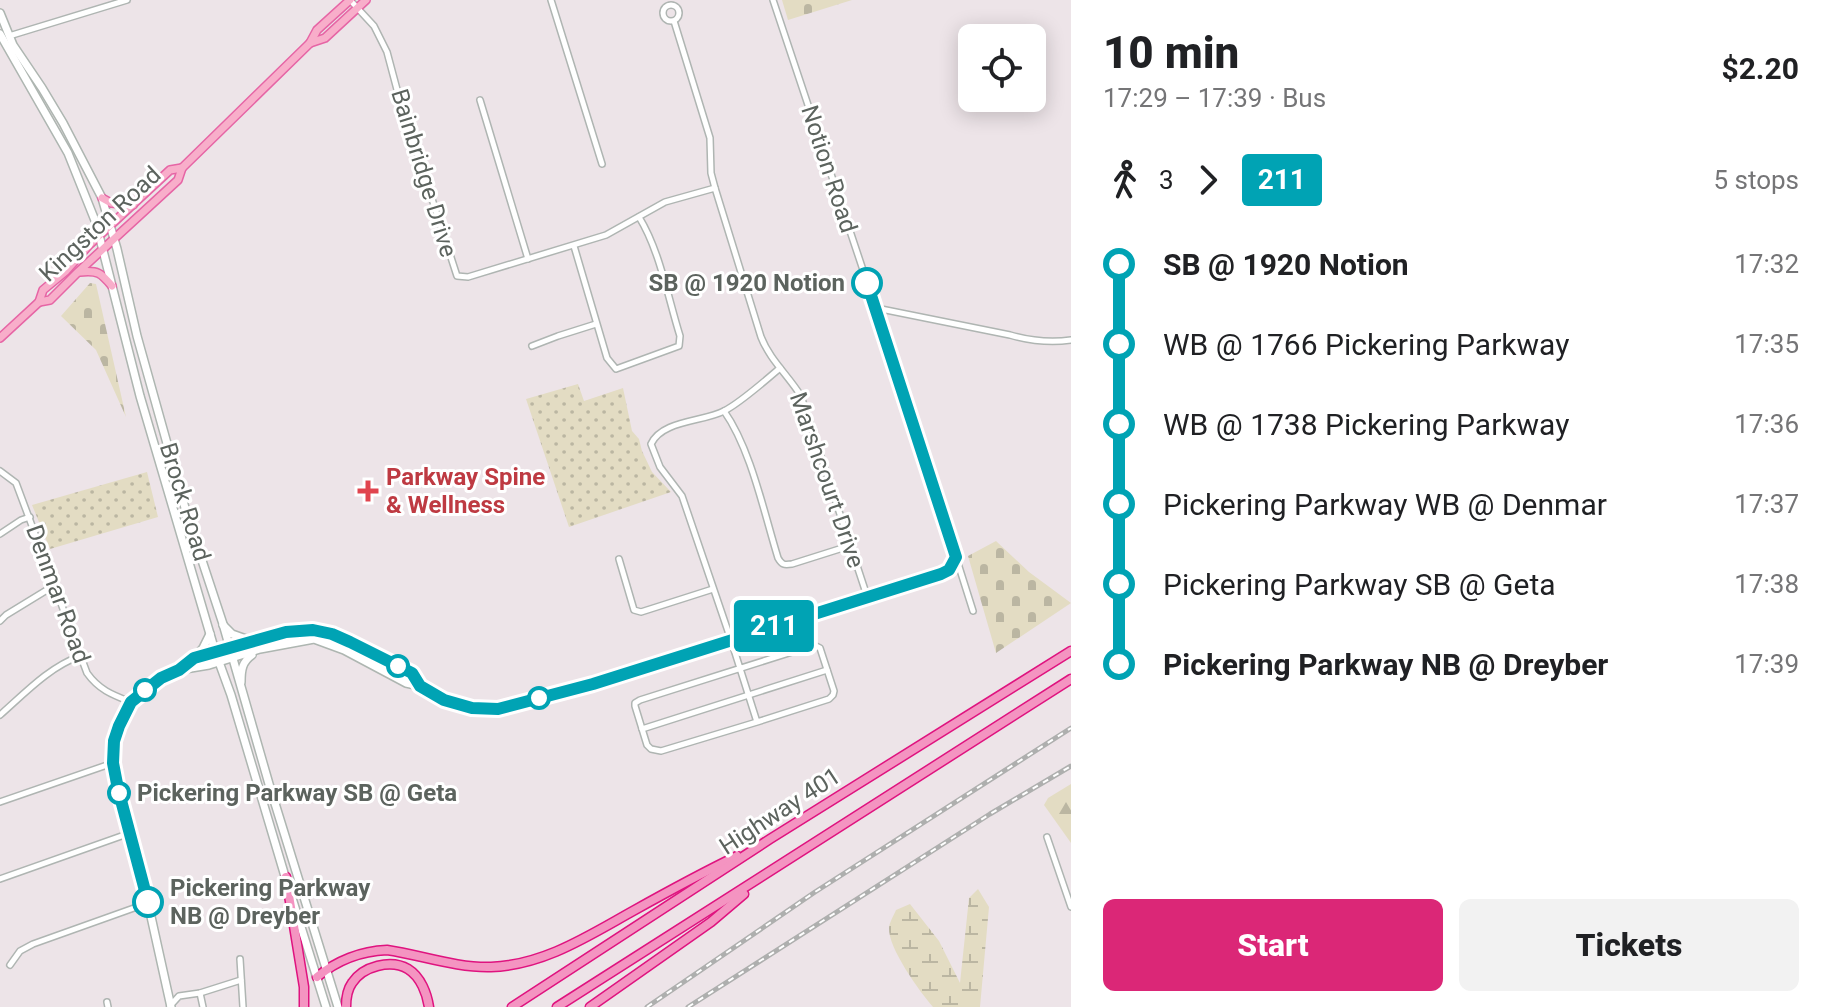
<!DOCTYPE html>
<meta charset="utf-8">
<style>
body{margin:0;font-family:Roboto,sans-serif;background:#f2f2f2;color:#202124;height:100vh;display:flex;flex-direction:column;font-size:30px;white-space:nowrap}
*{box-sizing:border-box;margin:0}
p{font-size:26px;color:#757577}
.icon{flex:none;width:44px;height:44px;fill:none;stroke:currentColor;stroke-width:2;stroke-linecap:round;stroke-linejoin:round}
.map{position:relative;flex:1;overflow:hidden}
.side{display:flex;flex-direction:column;background:#fff;width:760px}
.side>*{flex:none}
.badge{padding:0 16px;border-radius:6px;font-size:28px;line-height:52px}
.fabs{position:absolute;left:958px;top:24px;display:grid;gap:16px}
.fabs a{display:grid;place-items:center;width:88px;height:88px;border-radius:12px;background:#fff;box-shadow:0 4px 20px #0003;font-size:40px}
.map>.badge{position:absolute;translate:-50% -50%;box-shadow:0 0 0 4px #fff}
.legs{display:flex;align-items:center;gap:12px;height:88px;padding:0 32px;font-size:26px}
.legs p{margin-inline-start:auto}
.overview{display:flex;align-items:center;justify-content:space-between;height:136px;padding:0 32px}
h1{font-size:44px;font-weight:800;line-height:60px}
.button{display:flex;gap:16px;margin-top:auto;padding:16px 32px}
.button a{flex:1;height:92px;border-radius:12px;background:#db2777;color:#fff;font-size:32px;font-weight:800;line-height:92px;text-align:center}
.button a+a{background:#f2f2f2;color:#202124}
ul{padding:0 32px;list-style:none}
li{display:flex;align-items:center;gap:28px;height:80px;font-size:30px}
li i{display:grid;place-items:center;width:12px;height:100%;margin:0 10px;background:currentColor}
li i::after{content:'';width:20px;height:20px;margin:-10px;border:6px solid;border-radius:50%;background:#fff}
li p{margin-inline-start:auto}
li:first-child i{background:linear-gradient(#0000 50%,currentColor 0)}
li:last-child i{background:linear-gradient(currentColor 50%,#0000 0)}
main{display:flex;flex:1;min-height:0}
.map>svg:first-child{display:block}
.green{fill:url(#green-dots)}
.forest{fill:url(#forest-firs)}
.wetland{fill:url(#wetland-marsh)}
.cemetery{fill:url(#cemetery-stones)}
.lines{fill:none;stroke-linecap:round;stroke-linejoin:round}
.street-casing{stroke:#afb5b2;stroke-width:8}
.secondary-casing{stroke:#aeb6b1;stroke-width:10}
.primary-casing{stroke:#e665a5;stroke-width:10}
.highway-casing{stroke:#df137f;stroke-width:11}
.street{stroke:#fff;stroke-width:5}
.secondary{stroke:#fff;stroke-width:7}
.primary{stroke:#f8aeca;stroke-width:7}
.highway{stroke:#f494c1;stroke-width:8}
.rail-casing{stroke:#aeafae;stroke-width:5}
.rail{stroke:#fff;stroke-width:2;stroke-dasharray:6;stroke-linecap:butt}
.line-1-casing{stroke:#fff;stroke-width:18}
.line-1{stroke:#00a3b4;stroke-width:12}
.stop-1-dot{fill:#fff;stroke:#00a3b4;stroke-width:4}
.health-dot{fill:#e0444e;stroke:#fff;stroke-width:3}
.labels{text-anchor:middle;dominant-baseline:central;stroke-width:6;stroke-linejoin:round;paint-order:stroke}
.street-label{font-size:24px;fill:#5c635e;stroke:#fff}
.stop-label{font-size:24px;font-weight:bold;fill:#5c635e;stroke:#fff;text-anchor:start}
.health-label{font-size:24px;font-weight:bold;fill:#be3a42;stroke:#fff;text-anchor:start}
</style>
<main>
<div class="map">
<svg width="1071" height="1007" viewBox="0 0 1071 1007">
<defs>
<pattern id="green-dots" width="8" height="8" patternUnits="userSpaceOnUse" patternTransform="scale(2)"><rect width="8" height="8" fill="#e3dcc3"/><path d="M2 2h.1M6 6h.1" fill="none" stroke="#bbb6a2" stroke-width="1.8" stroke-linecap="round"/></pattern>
<pattern id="forest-firs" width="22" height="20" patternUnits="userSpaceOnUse" patternTransform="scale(2)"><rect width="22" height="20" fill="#e3dcc3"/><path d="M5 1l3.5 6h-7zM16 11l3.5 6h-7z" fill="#bbb6a2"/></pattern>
<pattern id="wetland-marsh" width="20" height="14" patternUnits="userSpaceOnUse" patternTransform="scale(2)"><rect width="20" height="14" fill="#e3dcc3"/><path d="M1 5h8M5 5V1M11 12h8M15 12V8" fill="none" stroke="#bbb6a2"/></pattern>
<pattern id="cemetery-stones" width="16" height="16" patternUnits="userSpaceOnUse" patternTransform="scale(2)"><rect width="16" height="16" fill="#e3dcc3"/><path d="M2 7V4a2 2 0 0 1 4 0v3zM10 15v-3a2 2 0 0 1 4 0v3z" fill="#bbb6a2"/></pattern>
</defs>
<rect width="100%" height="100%" fill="#ede4e8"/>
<g class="green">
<path d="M578,384L584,401L623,388L632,431L639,439L642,451L652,472L671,492L569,527L526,399Z"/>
<path d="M147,472L158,517L50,549L32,505Z"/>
</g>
<path class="forest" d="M1071,784V843L1044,805L1048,798Z"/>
<path class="wetland" d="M978,889L989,907L980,1007H933C920,992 888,948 889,928C889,923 894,915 896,910L910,904L939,941L960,983L969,898Z"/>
<g class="cemetery">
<path d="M782,0H852L788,20Z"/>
<path d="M90,283L96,284L126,417L96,350L61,316Z"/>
<path d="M996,541L1029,572L1071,603L996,653L968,556Z"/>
</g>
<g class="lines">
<defs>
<g id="street">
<path d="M350,0L374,26L387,52L399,97L457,276L468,277L606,235L665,202L715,188L761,337C770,360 788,375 801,396L867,596"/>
<path d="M551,0L602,164"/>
<path d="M773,0L908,405L973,611"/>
<circle cx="671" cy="13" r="8"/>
<path d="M674,21L710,138L711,173L715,188"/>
<path d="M9,36L127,0"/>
<path d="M480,100L528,259"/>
<path d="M574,246L607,358L616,369L679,346L680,336C668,298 660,251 639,217"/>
<path d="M876,308L1010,335C1031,341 1050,343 1071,340"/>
<path d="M532,346L558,336L596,324"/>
<path d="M724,411C751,449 764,513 778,558C782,565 784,565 792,564L849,546"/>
<path d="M0,471L16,483L87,673C99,690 113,695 131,702"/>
<path d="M0,534L21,520L30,517"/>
<path d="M619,559L634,610L641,612L713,589"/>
<path d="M0,621L6,615L55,585"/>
<path d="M0,715C24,694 49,667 80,656"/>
<path d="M757,722L829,699L833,695L834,691L820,648L814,645L640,700L635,703V706L647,745L651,749L661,751L757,722L731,640L682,496L660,467L651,444C662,420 703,422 724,411C740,403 766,380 780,368"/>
<path d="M642,729L827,670"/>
<path d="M0,802L113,763"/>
<path d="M1047,837L1071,907"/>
<path d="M0,879L130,833"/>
<path d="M240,959L243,1007"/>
<path d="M10,965L20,951L33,944L148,903"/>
<path d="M200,993L203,1007"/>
<path d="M107,1002L108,1007"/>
<path d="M170,1006L179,996L200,993L241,980"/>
</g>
<g id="secondary">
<path d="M0,13L13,45L42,88L63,123L102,198L117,249L137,336L187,515L223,624L269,784L338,1007"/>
<path d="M0,34L68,153L96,223L140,396L215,651L231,695L287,883"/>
<path d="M223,625L232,634L246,639"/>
<path d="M196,656L203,648L210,634"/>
<path d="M189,668L217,655"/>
<path d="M179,670L209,665L260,649L314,639L344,650L406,683L420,686L444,700L472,708L498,709L593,684L941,574L949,570L956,557"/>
<path d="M241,682C241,670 242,662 252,655"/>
<path d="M292,898L326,1007"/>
<path d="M171,1007L148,903L118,789L113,763L114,741L119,726L131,702L161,678L179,670L194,658L286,632L313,630L332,634L350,642L412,673L420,686"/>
</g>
<g id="primary">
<path d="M310,43L325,38L366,0"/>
<path d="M102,198L111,203L133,205"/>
<path d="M80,272C98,270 101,273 112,286"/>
<path d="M39,302L50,300L78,272L178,180L182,168L310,43L317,30L350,0"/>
<path d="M0,338L39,302L43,290L66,271L89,245L170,170L182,168"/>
</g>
<g id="highway">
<path d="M286,877L304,987V1007"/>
<path d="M317,977C336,961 361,951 387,950C421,955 456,968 491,967C544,965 588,936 633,911C667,892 702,873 737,856"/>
<path d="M346,1007C346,999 347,990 352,983C363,966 391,959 408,969C421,977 427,994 429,1007"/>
<path d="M512,1007L770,839L1071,651"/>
<path d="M557,1007L1071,679"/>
<path d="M590,1007L711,922L744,894"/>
</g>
</defs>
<use href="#street" class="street-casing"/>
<use href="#secondary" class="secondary-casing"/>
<use href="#primary" class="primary-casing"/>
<use href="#highway" class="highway-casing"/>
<use href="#street" class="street"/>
<use href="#secondary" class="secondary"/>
<use href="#primary" class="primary"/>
<use href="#highway" class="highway"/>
<defs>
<g id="rail">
<path d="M647,1007L815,892L1071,728"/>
<path d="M688,1007L990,814L1071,766"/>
</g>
</defs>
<use href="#rail" class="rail-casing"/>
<use href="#rail" class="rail"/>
</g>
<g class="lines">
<defs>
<path id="line-1" d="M148,902L118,789L113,763L114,741L119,726L131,702L161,678L179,670L194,658L286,632L313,630L332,634L350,642L412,673L420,686L444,700L472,708L498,709L593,684L941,574L949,570L956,557L867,283"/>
</defs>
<use href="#line-1" class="line-1-casing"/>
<use href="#line-1" class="line-1"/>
</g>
<g class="stop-1-dot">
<circle cx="867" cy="283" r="14"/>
<circle cx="398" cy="666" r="10"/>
<circle cx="145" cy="690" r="10"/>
<circle cx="539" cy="698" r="10"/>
<circle cx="119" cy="793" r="10"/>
<circle cx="148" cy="902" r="14"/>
</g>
<path class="health-dot" d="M364 479h8v8h8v8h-8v8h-8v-8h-8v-8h8z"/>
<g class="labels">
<g class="street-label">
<text transform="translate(829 169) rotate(72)">Notion Road</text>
<text transform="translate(424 173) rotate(73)">Bainbridge Drive</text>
<text transform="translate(100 224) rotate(-43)">Kingston Road</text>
<text transform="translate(827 480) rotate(71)">Marshcourt Drive</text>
<text transform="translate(185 502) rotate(73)">Brock Road</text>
<text transform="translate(58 594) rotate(70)">Denmar Road</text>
<text transform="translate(780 811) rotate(-33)">Highway 401</text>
</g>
<g class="stop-label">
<text x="845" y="283" text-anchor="end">SB @ 1920 Notion</text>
<text x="137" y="793">Pickering Parkway SB @ Geta</text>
<text x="170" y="888">Pickering Parkway<tspan x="170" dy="28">NB @ Dreyber</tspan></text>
</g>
<g class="health-label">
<text x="386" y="477">Parkway Spine<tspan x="386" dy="28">&amp; Wellness</tspan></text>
</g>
</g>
</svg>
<div class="fabs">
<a><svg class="icon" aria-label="locate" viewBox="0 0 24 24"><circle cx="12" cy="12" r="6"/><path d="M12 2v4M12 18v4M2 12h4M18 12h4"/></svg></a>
</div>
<b class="badge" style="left:774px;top:626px;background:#00a3b4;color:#fff">211</b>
</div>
<section class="side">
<div class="overview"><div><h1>10 min</h1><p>17:29 – 17:39 · Bus</p></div><b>$2.20</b></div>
<div class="legs"><svg class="icon" aria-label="walk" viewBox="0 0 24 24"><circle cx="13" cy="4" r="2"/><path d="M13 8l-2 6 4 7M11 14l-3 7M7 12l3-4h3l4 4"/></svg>3<svg class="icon" aria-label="forward" viewBox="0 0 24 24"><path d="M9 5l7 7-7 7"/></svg><b class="badge" style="background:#00a3b4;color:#fff">211</b><p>5 stops</p></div>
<ul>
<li><i style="color:#00a3b4"></i><b>SB @ 1920 Notion</b><p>17:32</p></li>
<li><i style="color:#00a3b4"></i><span>WB @ 1766 Pickering Parkway</span><p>17:35</p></li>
<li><i style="color:#00a3b4"></i><span>WB @ 1738 Pickering Parkway</span><p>17:36</p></li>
<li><i style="color:#00a3b4"></i><span>Pickering Parkway WB @ Denmar</span><p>17:37</p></li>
<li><i style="color:#00a3b4"></i><span>Pickering Parkway SB @ Geta</span><p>17:38</p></li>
<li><i style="color:#00a3b4"></i><b>Pickering Parkway NB @ Dreyber</b><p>17:39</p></li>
</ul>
<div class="button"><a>Start</a><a>Tickets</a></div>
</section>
</main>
